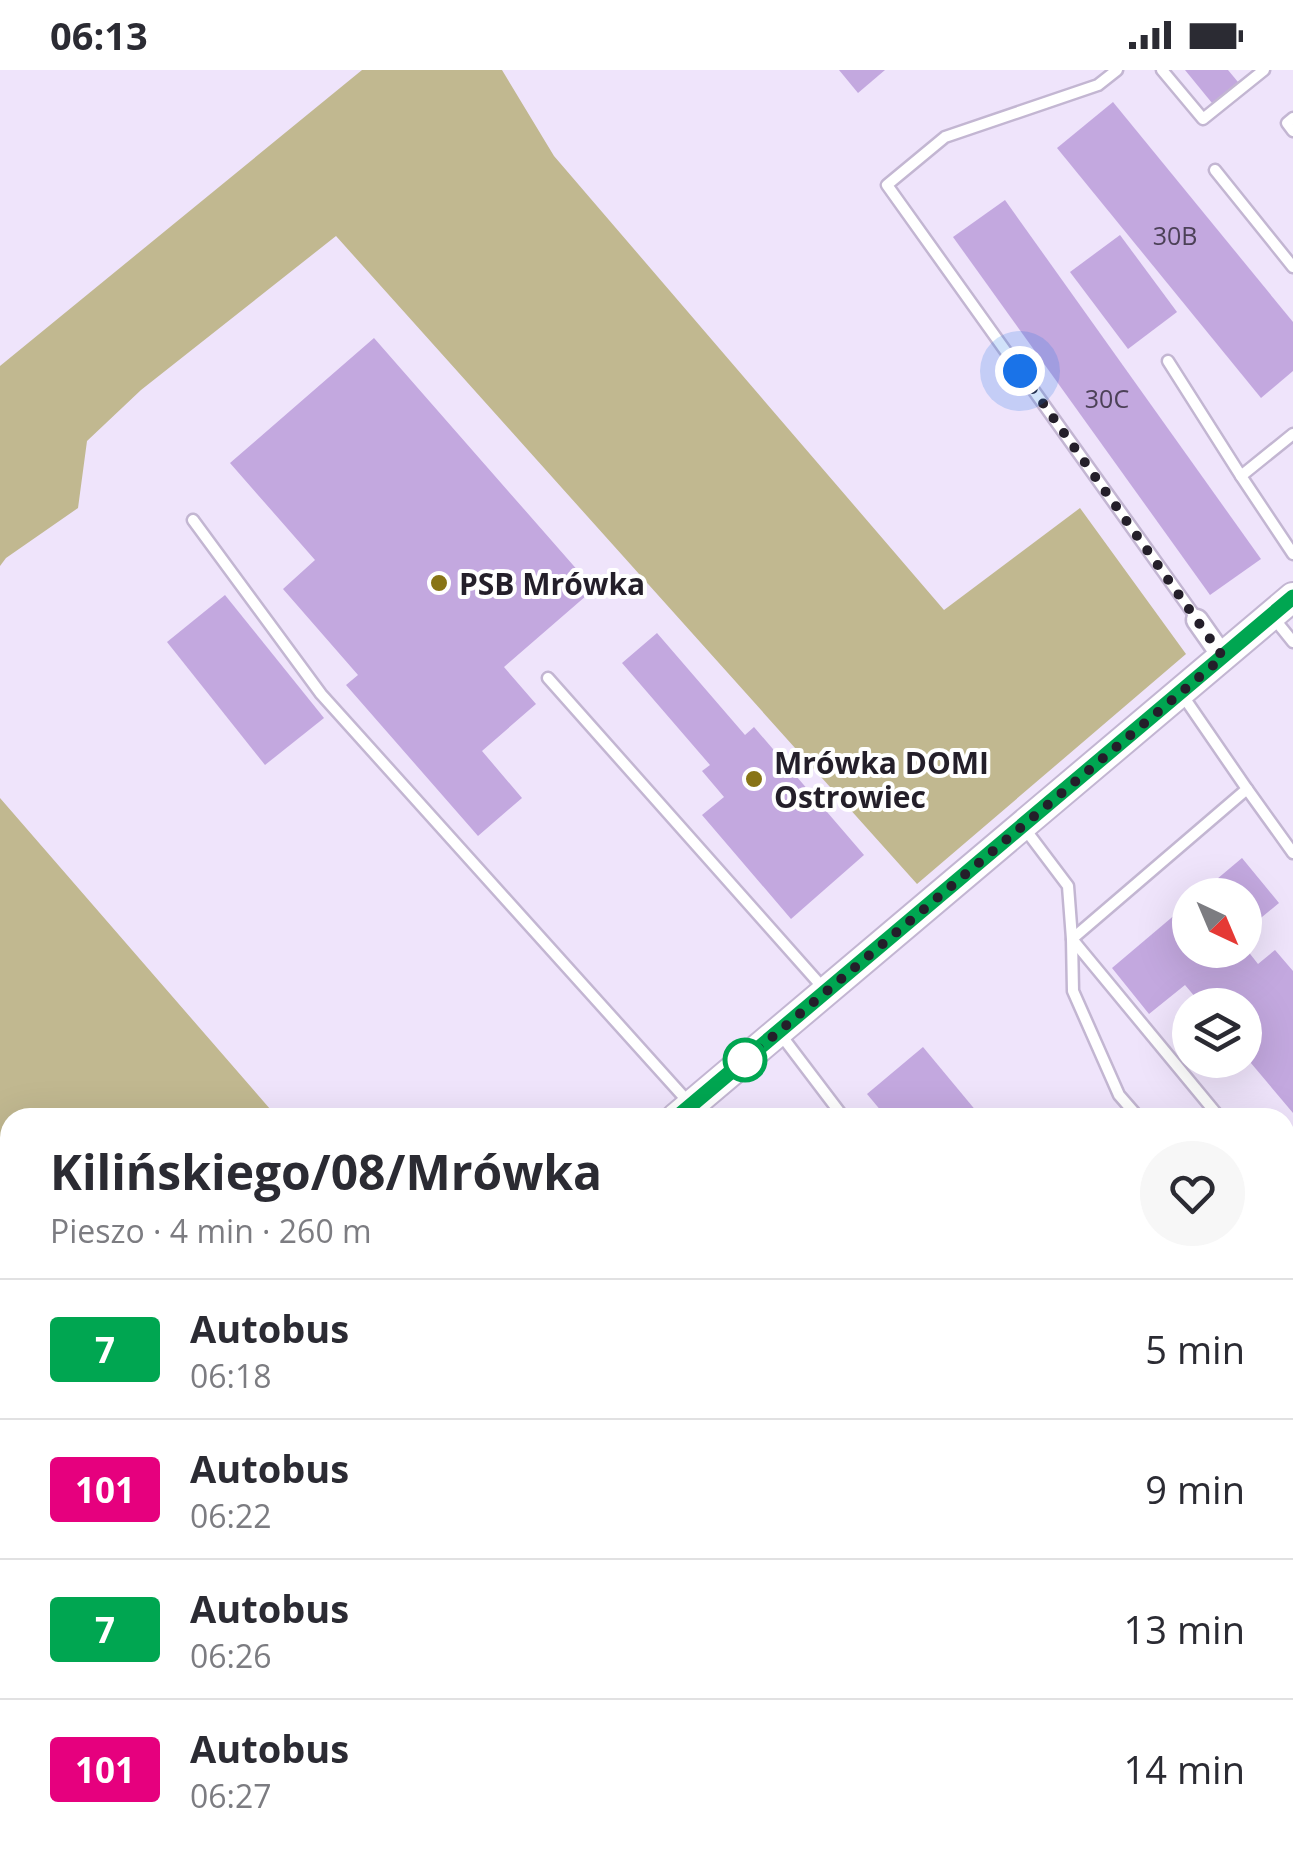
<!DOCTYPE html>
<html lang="pl">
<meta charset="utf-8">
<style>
body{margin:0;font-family:"Open Sans",sans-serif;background:#f7f7f7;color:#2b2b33;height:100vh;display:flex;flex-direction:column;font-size:38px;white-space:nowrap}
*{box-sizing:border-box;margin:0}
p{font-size:32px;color:#7c7c81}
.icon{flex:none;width:55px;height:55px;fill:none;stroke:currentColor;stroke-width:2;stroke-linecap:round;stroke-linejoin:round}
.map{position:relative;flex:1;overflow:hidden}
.side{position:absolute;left:0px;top:1038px;width:1295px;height:752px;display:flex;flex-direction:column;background:#fff;border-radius:30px 30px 0 0;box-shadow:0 10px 40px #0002}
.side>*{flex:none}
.badge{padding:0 20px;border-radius:8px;font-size:35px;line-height:65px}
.needle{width:65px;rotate:136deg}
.tools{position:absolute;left:1172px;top:808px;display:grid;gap:20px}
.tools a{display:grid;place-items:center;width:90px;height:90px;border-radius:50%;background:#fff;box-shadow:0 10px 40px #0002;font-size:50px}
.you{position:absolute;width:50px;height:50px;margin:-25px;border:8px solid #fff;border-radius:50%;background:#1a73e8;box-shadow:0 0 0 15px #1a73e833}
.map>.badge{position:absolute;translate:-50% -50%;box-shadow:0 0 0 5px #fff}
.round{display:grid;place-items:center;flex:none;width:105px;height:105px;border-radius:52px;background:#f7f7f7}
.head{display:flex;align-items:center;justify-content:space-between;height:170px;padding:0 50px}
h1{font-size:48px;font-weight:700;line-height:75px}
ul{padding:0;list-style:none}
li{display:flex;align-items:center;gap:30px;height:140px;padding:0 50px;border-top:2px solid #e1e1e2}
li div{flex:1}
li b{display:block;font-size:38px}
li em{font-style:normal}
li .badge{min-width:110px;font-weight:700;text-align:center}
.status{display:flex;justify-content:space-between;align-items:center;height:70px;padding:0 50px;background:#fff;direction:ltr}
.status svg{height:28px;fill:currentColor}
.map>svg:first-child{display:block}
.green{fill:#c1b890}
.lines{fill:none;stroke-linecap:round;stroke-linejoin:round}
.stream{stroke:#7c6890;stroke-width:8}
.building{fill:#c3a8df}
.service-casing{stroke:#c3b6d2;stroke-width:15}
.minor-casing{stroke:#c3b6d2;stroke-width:25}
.tertiary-casing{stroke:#c3b6d2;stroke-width:32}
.service{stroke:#fff;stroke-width:10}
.minor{stroke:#fff;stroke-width:20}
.tertiary{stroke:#fff;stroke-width:28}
.line-casing{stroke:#fff;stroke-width:22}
.line{stroke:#00a651;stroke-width:15}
.walk{stroke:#241f2a;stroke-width:10;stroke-dasharray:0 18}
.poi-dot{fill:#887416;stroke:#fff;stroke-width:4}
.stop-dot{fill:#fff;stroke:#00a651;stroke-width:5}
.labels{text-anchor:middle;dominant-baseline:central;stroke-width:8;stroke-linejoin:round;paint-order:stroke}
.number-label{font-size:25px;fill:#4c4157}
.poi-label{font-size:30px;font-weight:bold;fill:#241f2a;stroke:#fff;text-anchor:start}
</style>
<div class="status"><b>06:13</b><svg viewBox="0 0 49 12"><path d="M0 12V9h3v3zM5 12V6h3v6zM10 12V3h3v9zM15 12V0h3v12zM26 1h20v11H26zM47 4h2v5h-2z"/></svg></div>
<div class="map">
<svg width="1293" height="1788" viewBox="0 0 1293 1788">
<rect width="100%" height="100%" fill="#efe4fb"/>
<g class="green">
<path d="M362,0H502L554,86L944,540L1080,438L1186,584L917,814L336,166L141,320L87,371L78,438L6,488L0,496V296Z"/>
<path d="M0,728L277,1047L10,1048V1454L0,1459Z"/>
<path d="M0,1595L10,1597V1773L0,1744Z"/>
<path d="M12,1780H842L879,1788H15Z"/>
</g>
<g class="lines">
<g class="stream">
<path d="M0,1583L10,1586"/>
<path d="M823,1780L856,1788"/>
</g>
</g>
<g class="building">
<path d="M839,0H885L858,23Z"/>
<path d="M1185,0H1228L1238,12L1212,33Z"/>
<path d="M1113,32L1293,252V301L1261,328L1057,78Z"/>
<path d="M1005,130L1261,489L1210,525L953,167Z"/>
<path d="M1120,165L1177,242L1128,279L1070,202Z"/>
<path d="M374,268L594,519L504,597L536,634L482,681L522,728L478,766L346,615L358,605L283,519L315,490L230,393Z"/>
<path d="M225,525L324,648L265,695L167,572Z"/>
<path d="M657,563L745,665L754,657L864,785L791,849L702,745L724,727L702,701L710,695L622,593Z"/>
<path d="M1242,788L1279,833L1245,861V825H1198Z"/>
<path d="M1190,832V880H1247L1258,894L1275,880L1293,901V1043L1245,986V935H1202L1185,915L1149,944L1112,898Z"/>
<path d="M923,977L982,1048H887L867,1024Z"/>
<path d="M1285,1298L1293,1308V1367L1285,1357Z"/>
<path d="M1285,1412L1293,1422V1499L1285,1506Z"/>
<path d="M1205,1780H1218L1215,1788H1203Z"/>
<path d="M1248,1780H1261L1259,1788H1246Z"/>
</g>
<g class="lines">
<defs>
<g id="service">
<path d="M1117,0L1098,15L945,67L887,115L1197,549"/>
<path d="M1162,0L1203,49L1264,0"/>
<path d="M1293,48L1287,53L1293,61"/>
<path d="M1215,100L1293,197"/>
<path d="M1168,291L1241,406"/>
<path d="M1293,364L1241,406L1293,484"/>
<path d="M193,450L321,624L691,1035"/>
<path d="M1272,546L1293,572"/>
<path d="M548,608L825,920"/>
<path d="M1247,719L1293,783"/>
<path d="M1025,759L1068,816L1072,869L1220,1048"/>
<path d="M781,965L844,1048"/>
<path d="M1139,1048L1119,1025L1073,921L1072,869L1247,719L1181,623"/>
<path d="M1285,1129L1293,1139"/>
<path d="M1285,1190L1293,1194"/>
</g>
<path id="minor" d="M1197,550L1223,587"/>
<g id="tertiary">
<path d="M676,1048L1293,527"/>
<path d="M0,1494L10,1490"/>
</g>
</defs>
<use href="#service" class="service-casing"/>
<use href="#minor" class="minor-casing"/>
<use href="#tertiary" class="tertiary-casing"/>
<use href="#service" class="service"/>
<use href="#minor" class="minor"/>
<use href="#tertiary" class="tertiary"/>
</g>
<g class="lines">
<defs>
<path id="line" d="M676,1048L1293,527"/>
</defs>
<use href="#line" class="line-casing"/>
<use href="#line" class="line"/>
<path class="walk" d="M745,990L1223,587L1020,301"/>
</g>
<g class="poi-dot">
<circle cx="439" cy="513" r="10"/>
<circle cx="754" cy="709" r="10"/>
</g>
<circle class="stop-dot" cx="745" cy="990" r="20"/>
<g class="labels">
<g class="number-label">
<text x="1175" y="165">30B</text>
<text x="1107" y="328">30C</text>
</g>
<g class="poi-label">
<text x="459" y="513">PSB Mrówka</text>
<text x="774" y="692">Mrówka DOMI<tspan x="774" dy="34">Ostrowiec</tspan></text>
</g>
</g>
</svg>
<div class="tools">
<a><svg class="needle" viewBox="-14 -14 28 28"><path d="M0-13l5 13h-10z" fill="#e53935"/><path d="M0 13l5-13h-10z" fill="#7c7c81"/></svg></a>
<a><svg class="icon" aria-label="layers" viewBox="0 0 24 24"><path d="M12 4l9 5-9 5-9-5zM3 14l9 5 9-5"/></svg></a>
</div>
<div class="you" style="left:1020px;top:301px"></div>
<section class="side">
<div class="head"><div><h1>Kilińskiego/08/Mrówka</h1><p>Pieszo · 4 min · 260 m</p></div><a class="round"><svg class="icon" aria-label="heart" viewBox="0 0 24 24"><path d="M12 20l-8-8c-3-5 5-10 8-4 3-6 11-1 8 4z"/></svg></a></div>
<ul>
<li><span class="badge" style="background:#00a651;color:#fff">7</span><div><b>Autobus</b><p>06:18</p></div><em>5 min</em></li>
<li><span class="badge" style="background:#e6007e;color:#fff">101</span><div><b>Autobus</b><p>06:22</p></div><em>9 min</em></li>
<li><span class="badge" style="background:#00a651;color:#fff">7</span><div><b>Autobus</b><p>06:26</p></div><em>13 min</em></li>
<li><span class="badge" style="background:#e6007e;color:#fff">101</span><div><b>Autobus</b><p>06:27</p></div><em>14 min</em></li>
</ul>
</section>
</div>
